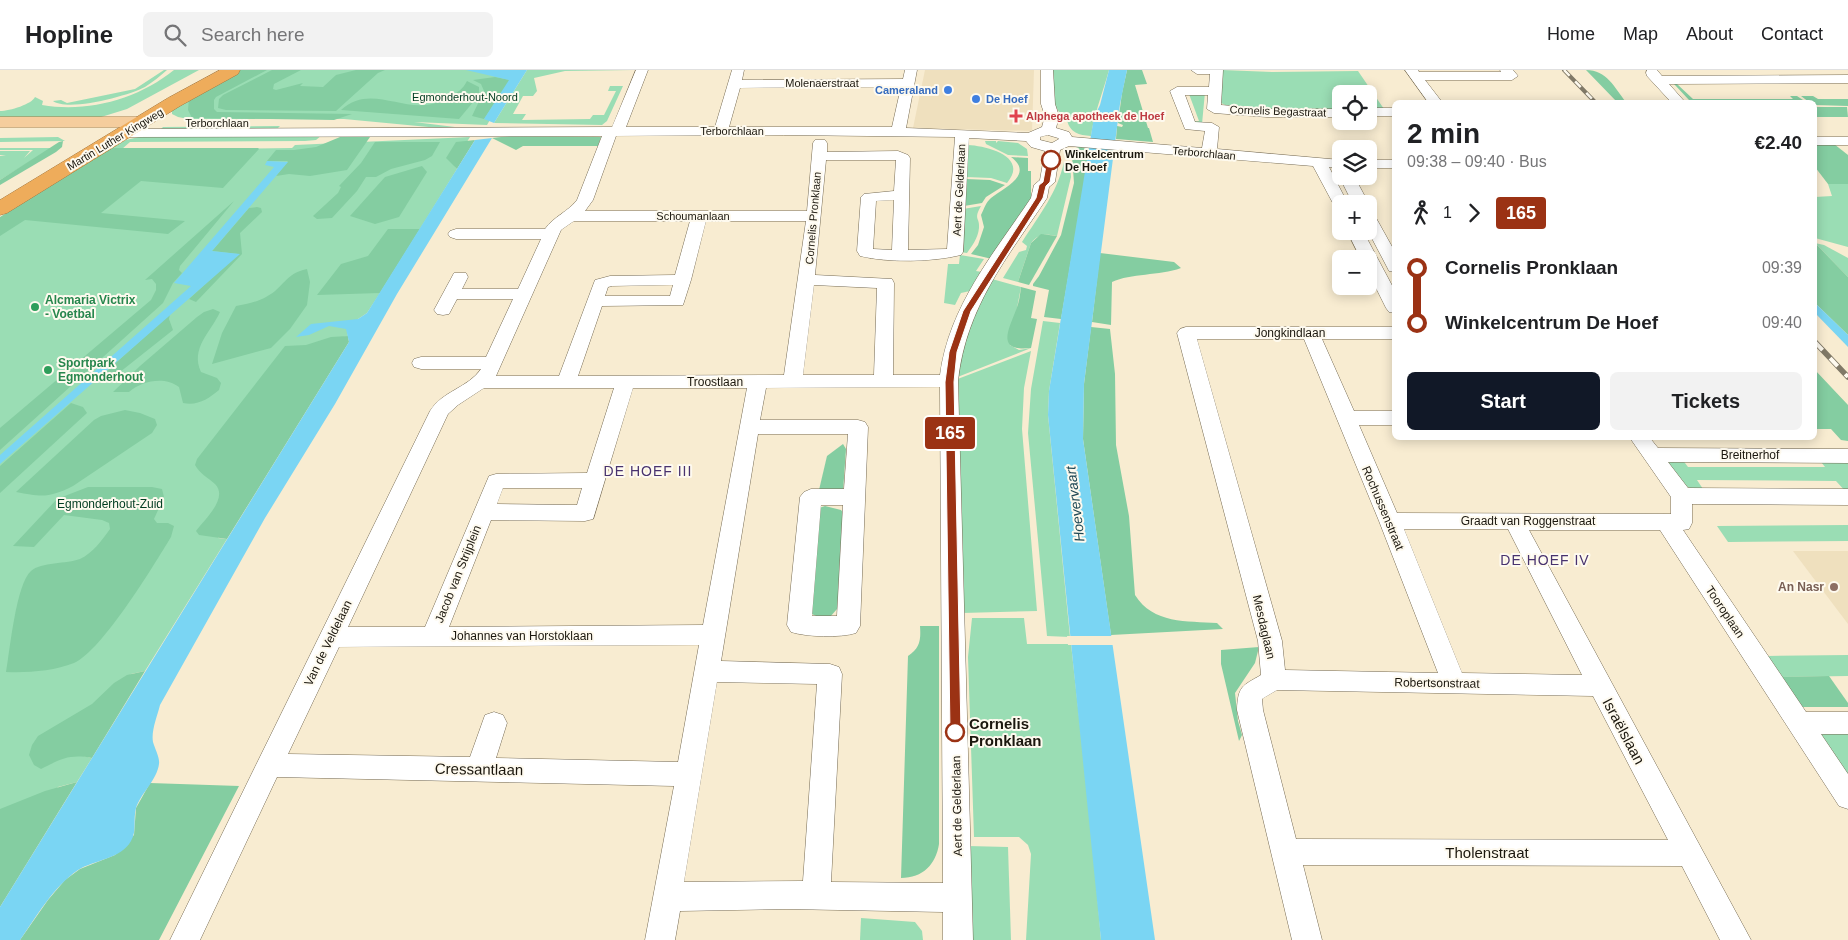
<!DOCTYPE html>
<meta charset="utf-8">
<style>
body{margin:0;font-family:Arial,sans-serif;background:#f2f2f2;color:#202124;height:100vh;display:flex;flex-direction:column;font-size:19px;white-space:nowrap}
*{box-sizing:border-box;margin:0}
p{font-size:16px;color:#757577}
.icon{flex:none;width:28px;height:28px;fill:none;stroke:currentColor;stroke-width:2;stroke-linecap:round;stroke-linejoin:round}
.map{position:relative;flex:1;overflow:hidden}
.details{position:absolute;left:1392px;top:30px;width:425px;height:340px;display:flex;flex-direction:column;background:#fff;border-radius:8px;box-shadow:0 2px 12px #0003}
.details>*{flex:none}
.badge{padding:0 10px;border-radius:4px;font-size:18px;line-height:32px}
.fabs{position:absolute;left:1332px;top:15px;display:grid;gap:10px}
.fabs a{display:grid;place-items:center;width:45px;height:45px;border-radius:8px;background:#fff;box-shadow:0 2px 12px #0003;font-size:25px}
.map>.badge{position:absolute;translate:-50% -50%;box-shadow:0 0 0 2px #fff}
.legs{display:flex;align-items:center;gap:8px;height:55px;padding:0 15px;font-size:16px}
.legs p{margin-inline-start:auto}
.overview{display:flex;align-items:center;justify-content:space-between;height:85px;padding:0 15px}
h1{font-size:28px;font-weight:700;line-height:38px}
.primary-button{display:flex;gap:10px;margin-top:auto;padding:10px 15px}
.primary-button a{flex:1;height:58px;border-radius:8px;background:#111827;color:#fff;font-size:20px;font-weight:700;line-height:58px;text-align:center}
.primary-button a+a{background:#f2f2f2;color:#202124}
ul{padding:0 15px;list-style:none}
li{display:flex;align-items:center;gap:18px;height:55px;font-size:19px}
li i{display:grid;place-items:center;width:8px;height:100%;margin:0 6px;background:currentColor}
li i::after{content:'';width:12px;height:12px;margin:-6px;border:4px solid;border-radius:50%;background:#fff}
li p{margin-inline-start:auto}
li:first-child i{background:linear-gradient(#0000 50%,currentColor 0)}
li:last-child i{background:linear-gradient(currentColor 50%,#0000 0)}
header{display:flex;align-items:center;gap:30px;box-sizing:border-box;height:70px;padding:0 25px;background:#fff;border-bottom:1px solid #e0e0e0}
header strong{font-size:24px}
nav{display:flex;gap:28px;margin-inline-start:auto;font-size:18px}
.search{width:350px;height:45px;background:#f2f2f2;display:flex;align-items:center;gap:12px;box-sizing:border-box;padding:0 18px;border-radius:8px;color:#757577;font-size:19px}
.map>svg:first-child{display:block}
.built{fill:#efe0be}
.green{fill:#9addb4}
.forest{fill:#84cda1}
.water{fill:#7ad5f3}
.pier{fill:#f8ecd1}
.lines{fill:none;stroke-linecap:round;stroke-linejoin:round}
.minor-casing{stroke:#766b54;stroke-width:1}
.major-casing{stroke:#a47840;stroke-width:1}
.highway-casing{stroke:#a47840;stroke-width:1}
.minor{fill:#fff;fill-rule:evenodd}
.major{fill:#f5cd9d;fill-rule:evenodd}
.highway{fill:#eeac5b;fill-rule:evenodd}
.rail-far1-casing{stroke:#807967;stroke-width:4}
.rail-casing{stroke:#807967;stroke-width:5.5}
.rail-far1{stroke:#fefaef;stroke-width:2.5;stroke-dasharray:8;stroke-linecap:butt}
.rail{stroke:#fefaef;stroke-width:4;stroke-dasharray:11;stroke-linecap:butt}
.line-1{fill:#9b3214;stroke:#fff}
.shop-dot{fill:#3f7fe0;stroke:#fefaef;stroke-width:2}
.health-dot{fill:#e0444e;stroke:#fefaef;stroke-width:2}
.stop-1-dot{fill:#fff;stroke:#9b3214;stroke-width:2.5}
.leisure-dot{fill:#2e9e5b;stroke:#fefaef;stroke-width:2}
.education-dot{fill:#8d6e63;stroke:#fefaef;stroke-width:2}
.labels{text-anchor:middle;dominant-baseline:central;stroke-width:4;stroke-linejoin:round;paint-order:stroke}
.far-street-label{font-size:11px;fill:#1b170e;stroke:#fefaef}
.far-shop-label{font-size:11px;font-weight:bold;fill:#366cbe;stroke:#fefaef;text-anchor:end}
.far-park-label{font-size:11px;fill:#003c21;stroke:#fefaef}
.far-health-label{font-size:11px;font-weight:bold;fill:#be3a42;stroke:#fefaef;text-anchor:start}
.far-stop-label{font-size:11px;font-weight:bold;fill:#1b170e;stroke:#fefaef;text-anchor:start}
.leisure-label{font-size:12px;font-weight:bold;fill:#27864d;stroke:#fefaef;text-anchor:start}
.street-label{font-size:12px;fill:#1b170e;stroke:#fefaef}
.park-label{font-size:12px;fill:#003c21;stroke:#fefaef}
.education-label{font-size:12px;font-weight:bold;fill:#785e54;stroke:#fefaef;text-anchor:end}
.neighbourhood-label{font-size:14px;letter-spacing:1px;fill:#48326e;stroke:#fefaef}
.water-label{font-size:14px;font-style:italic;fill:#1f4855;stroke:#fefaef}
.near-stop-label{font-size:15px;font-weight:bold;fill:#1b170e;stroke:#fefaef;text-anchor:start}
.near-street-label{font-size:15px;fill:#1b170e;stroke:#fefaef}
</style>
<header>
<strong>Hopline</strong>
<div class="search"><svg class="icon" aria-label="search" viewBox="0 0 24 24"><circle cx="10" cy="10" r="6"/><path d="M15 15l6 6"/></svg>Search here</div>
<nav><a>Home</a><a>Map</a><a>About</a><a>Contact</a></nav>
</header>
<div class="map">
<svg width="1848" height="870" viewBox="0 0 1848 870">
<rect width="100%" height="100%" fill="#f8ecd1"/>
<g class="built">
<path d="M925,0H1034L1032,61L913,58Z"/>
<path d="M1793,481H1848V554Z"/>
</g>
<g class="green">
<path d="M164,0H167C160,6 153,12 145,17C128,26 68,42 53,31L61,30L67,33L135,19Z"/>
<path d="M174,0H199L127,39L98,48L0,49V41C10,41 32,34 35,27L43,31L42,35C88,43 138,29 174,0Z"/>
<path d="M251,0H519L487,55L414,52L455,57L439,58L344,49H188L178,47L172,44V39Z"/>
<path d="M527,0H633L565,1L534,8L537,21L533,26H523L513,44H526L522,50L590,49L593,45H604L616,21H608L610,16H623L607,51L602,55L494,53Z"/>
<path d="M1052,0H1109C1103,22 1094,44 1091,66C1079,65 1070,63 1067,50H1064L1054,34Z"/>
<path d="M1222,0L1273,2L1358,1L1384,39H1369V24H1341V40C1319,40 1234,45 1220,32Z"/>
<path d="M1205,22L1202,54L1191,52L1199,51L1189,24Z"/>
<path d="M280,56L276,60L159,61L163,57Z"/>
<path d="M322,65L316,70L305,71L130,72L122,79L111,78L126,70L143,66Z"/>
<path d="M58,67L65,71L0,72V68Z"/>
<path d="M470,67L453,94L457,99L420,159H412L371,223H380L367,243L358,249L347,261L348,266L343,267L218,468L227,469L145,601L131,604L79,685L92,688L77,712L58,717L0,808V154L118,80L292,78L295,75Z"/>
<path d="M985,71H996V73L998,71L1018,73L1027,79L1028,86L1008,85L986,74Z"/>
<path d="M968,75C988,76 1029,87 1007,113L991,108L966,107Z"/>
<path d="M0,78H52L0,110V86H6L0,85V81H30L24,88L33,80H0Z"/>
<path d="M1064,92H1070L1071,107L1057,166C1046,164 1039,163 1031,173L1018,212L1003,208L1019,182L1026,180L1027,176L1022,172C1040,144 1057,123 1064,92Z"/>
<path d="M1828,114H1848V177L1815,168V127L1832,126Z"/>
<path d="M981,136C973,150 980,147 979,158C978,168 972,176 967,183L960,182L963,139Z"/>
<path d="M1815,173L1824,175L1848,188V207Z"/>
<path d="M960,185L984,189L976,201L982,202L970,221L961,223L955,235L944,233L948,194H959Z"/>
<path d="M992,209L1021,217L1010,275L1019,280L1031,278L955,308L964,264Z"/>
<path d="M1043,251L1060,253L1049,321L1048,345L1070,567L1047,566L1028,363L1031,319Z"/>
<path d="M1031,281L1024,318L1022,359L1037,541L962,543L955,310Z"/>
<path d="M1670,388L1682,389L1688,397H1825L1818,388L1845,392L1848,393V422H1846L1836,411L1697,410L1705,422C1686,422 1679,408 1668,395Z"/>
<path d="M1848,455V471L1728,472L1717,456Z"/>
<path d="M972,548H1024L1027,574H1071L1092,765L1101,870H1026L1031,784L1028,775L1019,767H974L968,587Z"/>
<path d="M1848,585V606L1781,607L1767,586Z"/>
<path d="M1808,657L1848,658V712Z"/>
<path d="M968,776L1008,777L1011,870H972Z"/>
<path d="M861,848L915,852L922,861L923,870H860Z"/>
</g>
<g class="forest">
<path d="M238,0H267L216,27L214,30V39L217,42L352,44L334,50L192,48L188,40L189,28Z"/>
<path d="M272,0H301L274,14L273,19L276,20L303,13L300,16L323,17L336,5L356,0H385L378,3L336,41L226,40L218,38L219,29L223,25Z"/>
<path d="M1127,0H1158H1142L1147,14L1135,15L1148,58L1129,56L1149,58L1153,72L1116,69L1117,56L1122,57L1123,55L1118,53L1122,23Z"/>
<path d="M1586,0C1607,0 1614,17 1626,32H1617Z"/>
<path d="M495,7L510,10L484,49L472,46L484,21L481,14L473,10Z"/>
<path d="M467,11L479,17V25L459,49L341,40C367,16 395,37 424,35C433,35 442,31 450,27C458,22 463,19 467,11Z"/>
<path d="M1674,14H1677L1693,29H1793L1790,26H1797L1806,32H1689V30Z"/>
<path d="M1801,26H1813L1818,29H1848V36L1815,35V32H1809Z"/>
<path d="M1815,37H1847L1848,47H1815Z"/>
<path d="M510,66L601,67L598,76H523L516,80L492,68Z"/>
<path d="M340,67H370L347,100L310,106L289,104L276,106L288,91H267L276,80H294L316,77Z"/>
<path d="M475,70L457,99L446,88L456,72Z"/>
<path d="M63,71L62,77L56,82L0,115V110L59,72Z"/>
<path d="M375,72H440L432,86L425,90L391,99L376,107H366L357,121L332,148L317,149L313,146L338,123L341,117L339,116L361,93Z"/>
<path d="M1815,74H1834L1848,85V114H1828L1815,97Z"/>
<path d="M1079,77L1089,78L1088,91L1061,249L1044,247L1049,220L1033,216V214L1039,206L1061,165L1074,113L1072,86L1073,79Z"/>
<path d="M111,78H258L259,79L223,118L141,111L101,143L185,151L168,164L25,150L0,166V147Z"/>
<path d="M1011,87L1028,88V101H1031V131L992,189L971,184L978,175L984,157L981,145C984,139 986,132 991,128C1003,118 1035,105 1011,87Z"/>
<path d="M422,96L427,102L399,147L375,154L350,146L385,107Z"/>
<path d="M966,109L990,110L1005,115L986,127L982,133L964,136Z"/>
<path d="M234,131L180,196L179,200L182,203L173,213L163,233L0,380V358L151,230L156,220V214L152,209L145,210Z"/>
<path d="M257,137L261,138L262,142L240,163L242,184L196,232L189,229L238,184L212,181L249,138Z"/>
<path d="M388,159H420L380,223L317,225L341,194L368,186Z"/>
<path d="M1041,164L1057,166L1029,215L1018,212L1031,173Z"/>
<path d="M1815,173L1848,207V265L1815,233Z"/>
<path d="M1100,183L1174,192L1181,198C1159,206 1131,203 1112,212L1111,255L1092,252Z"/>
<path d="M307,199L310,212L307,235L290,259L271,278L212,294L222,263L236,236C246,234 257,232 266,227C285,217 284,204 307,199Z"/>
<path d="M1021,217L1036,221L1031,248L1037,249L1031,278C996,282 1008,261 1016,240C1019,233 1020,225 1021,217Z"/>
<path d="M213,239L220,242C211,262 190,278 201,302L217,308L221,313L219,320C208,329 198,336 183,333L179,317C164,306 142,311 129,322H113L140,296L197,247L204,242Z"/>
<path d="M170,244L169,249L173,260L120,302L98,309Z"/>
<path d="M1091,257L1110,259L1115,304L1116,375L1129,446L1135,525C1153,554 1187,551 1217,553L1223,559L1111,565L1083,369L1084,314Z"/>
<path d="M348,266L349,272L227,469L199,465L196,461C204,450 229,428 215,414C207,407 200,404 195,395L197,389L285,276L306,275L331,267Z"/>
<path d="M1815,300L1848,335V371L1841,370L1831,359H1815Z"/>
<path d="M71,333L83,337L87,343L0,423V396Z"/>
<path d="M125,340L140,343L155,349L157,355L152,363L73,416C49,428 42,427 16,422L94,350L101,346Z"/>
<path d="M843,374L846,379L843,422L819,420L827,386Z"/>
<path d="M88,417H152L162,419L164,427L154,449L157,453H168L174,456L171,467C154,495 102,581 74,593C54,601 27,603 6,602C10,580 16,514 31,501C41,492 67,494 80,489C93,483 102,470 110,459L109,453L102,450L64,445L34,477L13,476L57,429Z"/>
<path d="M825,436L841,440L844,444L840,531L837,539L830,547C820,548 815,547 807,540L819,438Z"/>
<path d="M920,556H939V774C936,794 923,808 901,808L908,586C920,578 921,570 920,556Z"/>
<path d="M1259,577L1255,593L1235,623L1238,651L1242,665L1239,671L1221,594V580Z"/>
<path d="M145,601L92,688C69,684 61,689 41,699L34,695L29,685L32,675L38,666L92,634L114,613L127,605Z"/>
<path d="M1829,606L1848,633V637H1801L1781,607Z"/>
<path d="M77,712L0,837V739L45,721Z"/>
<path d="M150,713L239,716L159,870H20L48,830L65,810L80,799L115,785L134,765L136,738Z"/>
</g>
<g class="water">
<path d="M466,0H527L494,53L484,49L509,10Z"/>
<path d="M1109,0H1127L1120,34L1084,314L1083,369L1155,870H1101L1048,345L1049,321L1094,47L1100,35Z"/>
<path d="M492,68L397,224L335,334L265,448L160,635C157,647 151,661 153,672C155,679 160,688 159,694C157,710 141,723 136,738C133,749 137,761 131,771C121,789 94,790 78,800C53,817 37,846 20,870H0V837L349,272L346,259L329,256L309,265L296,267L311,254L358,249L367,243L475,70Z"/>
<path d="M267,91L288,92L212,181L240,184L0,394V385L191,216L174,213L274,97L265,95Z"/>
<path d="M1815,233L1848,265V277L1815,243Z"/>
</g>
<path class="pier" d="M1067,566H1114L1115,575H1068Z"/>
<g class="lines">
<defs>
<g id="minor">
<path d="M636,0H648L626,57H715L732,0H744L742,10L903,9L905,0H917L906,58L1028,63L1042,57L1045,46L1041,34V0H1053L1055,34L1059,46L1056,58L1069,62L1072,67L1202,78L1205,61L1185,59L1170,21L1177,17H1209L1210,4H1197L1191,0H1223L1221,35L1267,39H1341V47H1267L1214,43L1207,39L1208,25H1185L1195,52L1212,53L1219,57L1217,79L1341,90V98L1329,97L1348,134H1341V141L1336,139L1313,96L1069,76L1060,80L1055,112L1049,117L1047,128C1007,188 966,237 958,311L973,870H943V842L787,839L680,841L675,870H645L674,716L277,707L200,870H170L430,341C442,321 468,318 481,299H421L414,297L412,293L414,289L421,287H486L513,229H457L449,244L443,245L437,244L434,240L454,203H466L468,207L462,219H518L541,169H456L450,167L448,164L450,161L456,159H545C553,147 569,141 577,130L602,66L125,67L120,66L118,63L120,60L125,59L609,57H612ZM901,17L892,57H729L740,18ZM784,65L955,67L947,179L908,180L910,88L908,85L898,81L827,82V73L825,70H815L813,73L807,141H585L593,130L616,66ZM1048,65L1058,68L1059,69L1052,73L1040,70V67ZM969,68L1026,71L1031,77L1045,81L1040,110L1034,115L1031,128C994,183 949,236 940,305H893L894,213L892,209L815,205L826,90H896L894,121L864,124L861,127L857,181L860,186C888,193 933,192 961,185L963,182ZM894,130L892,180L873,179L876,131ZM574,151H690L675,205L610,206L595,210L559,306H496L561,160ZM706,151H806L784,305L578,306L602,236L683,235L691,210ZM673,215L670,226H605L608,217L612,216ZM814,215L877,218L874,305H803ZM940,317L943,813L831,812L842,604L839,597L830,594L721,591L758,364H848L844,419H811L804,422L800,427L787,555L791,562C806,567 841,568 856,563L860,556L868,357L865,352L858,350H760L766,318ZM484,318H614L587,403L496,404L489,406L425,557H348L448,344L458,335ZM633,318H747L703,555L449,557L491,450L585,451L593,449ZM503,418H582L577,435L497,434ZM821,435H843L837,546H812ZM699,575L678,692L496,688L507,653L503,645L494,642L485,645L470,687L288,684L339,577ZM717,612L817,614L803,811L684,812Z"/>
<path d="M1405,0H1418L1419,2H1501L1500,0H1513L1518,6L1512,10H1425L1442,32H1428Z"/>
<path d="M1647,0H1657L1662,6L1848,5V13L1669,14L1685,32H1671L1647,6L1646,3Z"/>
<rect x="1369" y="38" width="26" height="8"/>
<rect x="1815" y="67" width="33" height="8"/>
<rect x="1369" y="90" width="26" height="8"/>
<path d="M1341,103V106H1354L1369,134H1353L1339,106Z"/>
<path d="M1369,144L1375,146L1395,182V202L1389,201L1387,197L1368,161Z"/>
<path d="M1347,161H1363L1395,221V243L1389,242L1386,238L1369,204V189H1361Z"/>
<path d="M1186,257H1395V269H1322L1354,341H1395V355H1359L1397,443L1671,444V427L1630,368H1650L1658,378L1848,379V393L1668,392L1688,418L1848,419V435L1692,434V453L1689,459L1683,460L1806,642H1848V664H1821L1848,704V739L1839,736L1660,460H1529L1751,870H1720L1682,796L1303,795L1322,870H1292L1237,640C1238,616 1242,616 1261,605L1258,571L1177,263L1180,259ZM1197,269H1304L1379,451L1438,603L1285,600L1282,571ZM1404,459H1508L1582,605L1462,603ZM1277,620L1593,626L1668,770L1296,769L1263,640L1262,629Z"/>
</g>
<path id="major" d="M0,47H142L148,48L151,52L148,56L142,57H0Z"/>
<path id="highway" d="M220,0H240L238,4L180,36L7,143L0,145V130L168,28Z"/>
</defs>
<use href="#minor" class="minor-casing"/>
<use href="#major" class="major-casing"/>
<use href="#highway" class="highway-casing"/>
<use href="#minor" class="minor"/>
<use href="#major" class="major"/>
<use href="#highway" class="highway"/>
<defs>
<path id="rail-far1" d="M1564,0L1595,32"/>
<path id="rail" d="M1815,272L1848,307"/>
</defs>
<use href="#rail-far1" class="rail-far1-casing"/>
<use href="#rail" class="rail-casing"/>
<use href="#rail-far1" class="rail-far1"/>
<use href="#rail" class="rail"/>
</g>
<path class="line-1" d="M1051,88L1054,90L1050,112L1046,116L1043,128L971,241L957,282L954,312L961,662L960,666L955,667L951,666L950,662L945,312L949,282L963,241L1036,128L1039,115L1043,112L1047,90Z"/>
<g class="shop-dot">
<circle cx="948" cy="20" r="5"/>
<circle cx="976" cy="29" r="5"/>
</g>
<path class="health-dot" d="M1013.5 38.5h5v5h5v5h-5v5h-5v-5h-5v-5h5z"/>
<g class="stop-1-dot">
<circle cx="1051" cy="90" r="9"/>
<circle cx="955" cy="662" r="9"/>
</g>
<g class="leisure-dot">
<circle cx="35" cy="237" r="5"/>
<circle cx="48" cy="300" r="5"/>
</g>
<circle class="education-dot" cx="1834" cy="517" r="5"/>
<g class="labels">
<g class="far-street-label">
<text x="822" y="13">Molenaerstraat</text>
<text transform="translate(1278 41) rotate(2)">Cornelis Begastraat</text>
<text x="217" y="53">Terborchlaan</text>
<text x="732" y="61">Terborchlaan</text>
<text transform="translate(115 69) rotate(-31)">Martin Luther Kingweg</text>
<text transform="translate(1204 83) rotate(5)">Terborchlaan</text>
<text transform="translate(959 120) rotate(-87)">Aert de Gelderlaan</text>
<text x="693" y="146">Schoumanlaan</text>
<text transform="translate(813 148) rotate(-85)">Cornelis Pronklaan</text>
</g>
<g class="far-shop-label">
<text x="938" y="20">Cameraland</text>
<text x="986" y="29" text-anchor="start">De Hoef</text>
</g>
<g class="far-park-label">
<text x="465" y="27">Egmonderhout-Noord</text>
</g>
<g class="far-health-label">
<text x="1026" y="46">Alphega apotheek de Hoef</text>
</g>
<g class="far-stop-label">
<text x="1065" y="84">Winkelcentrum<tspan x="1065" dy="13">De Hoef</tspan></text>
</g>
<g class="leisure-label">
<text x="45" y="230">Alcmaria Victrix<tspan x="45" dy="14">- Voetbal</tspan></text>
<text x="58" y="293">Sportpark<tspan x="58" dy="14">Egmonderhout</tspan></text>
</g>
<g class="street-label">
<text x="1290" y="263">Jongkindlaan</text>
<text x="715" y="312">Troostlaan</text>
<text x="1750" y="385">Breitnerhof</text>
<text transform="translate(1383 438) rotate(67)">Rochussenstraat</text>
<text x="1528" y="451">Graadt van Roggenstraat</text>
<text transform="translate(458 504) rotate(-68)">Jacob van Strijplein</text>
<text transform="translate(1725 542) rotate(56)">Tooroplaan</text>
<text transform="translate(1264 557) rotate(77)">Mesdaglaan</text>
<text x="522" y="566">Johannes van Horstoklaan</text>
<text transform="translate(328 573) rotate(-64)">Van de Veldelaan</text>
<text transform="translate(1437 613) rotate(1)">Robertsonstraat</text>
<text transform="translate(957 736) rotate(-91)">Aert de Gelderlaan</text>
</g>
<g class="park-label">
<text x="110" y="434">Egmonderhout-Zuid</text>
</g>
<g class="education-label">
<text x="1824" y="517">An Nasr</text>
</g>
<g class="neighbourhood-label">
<text x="648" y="401">DE HOEF III</text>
<text x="1545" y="490">DE HOEF IV</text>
</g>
<g class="water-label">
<text transform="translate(1075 434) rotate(-97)">Hoevervaart</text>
</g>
<g class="near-stop-label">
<text x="969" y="653">Cornelis<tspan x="969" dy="17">Pronklaan</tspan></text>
</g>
<g class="near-street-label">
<text transform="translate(1624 661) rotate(62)">Israëlslaan</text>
<text transform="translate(479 699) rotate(1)">Cressantlaan</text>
<text x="1487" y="782">Tholenstraat</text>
</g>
</g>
</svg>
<div class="fabs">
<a><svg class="icon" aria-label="locate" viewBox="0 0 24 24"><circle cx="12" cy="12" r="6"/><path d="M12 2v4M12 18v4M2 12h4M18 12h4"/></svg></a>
<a><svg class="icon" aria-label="layers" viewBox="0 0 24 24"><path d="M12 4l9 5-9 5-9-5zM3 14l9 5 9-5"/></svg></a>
<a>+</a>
<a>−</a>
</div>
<b class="badge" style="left:950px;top:363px;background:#9b3214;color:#fff">165</b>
<section class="details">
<div class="overview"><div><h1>2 min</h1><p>09:38 – 09:40 · Bus</p></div><b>€2.40</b></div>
<div class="legs"><svg class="icon" aria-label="walk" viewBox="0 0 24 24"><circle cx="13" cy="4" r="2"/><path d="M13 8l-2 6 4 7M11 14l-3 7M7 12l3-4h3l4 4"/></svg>1<svg class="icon" aria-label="forward" viewBox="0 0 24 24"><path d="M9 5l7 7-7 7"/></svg><b class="badge" style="background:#9b3214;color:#fff">165</b></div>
<ul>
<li><i style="color:#9b3214"></i><b>Cornelis Pronklaan</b><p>09:39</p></li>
<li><i style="color:#9b3214"></i><b>Winkelcentrum De Hoef</b><p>09:40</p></li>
</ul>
<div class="primary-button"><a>Start</a><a>Tickets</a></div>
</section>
</div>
